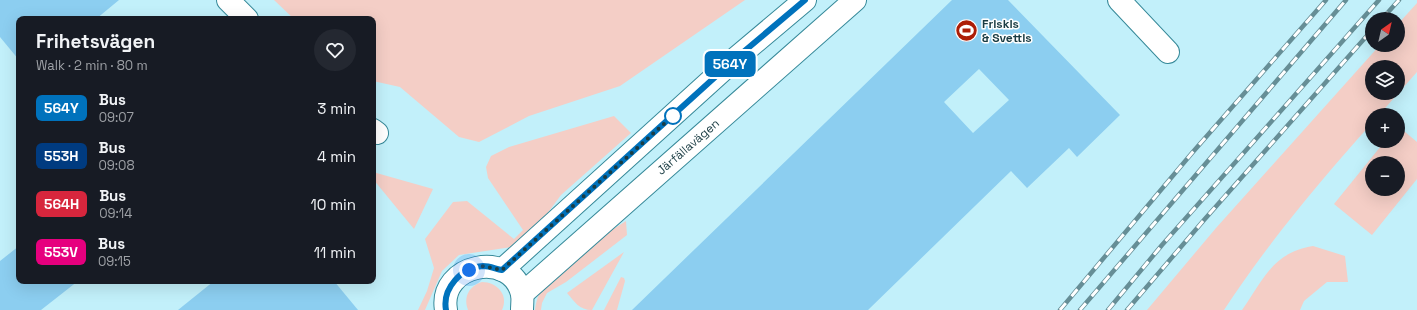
<!DOCTYPE html>
<meta charset="utf-8">
<style>
body{margin:0;font-family:"Space Grotesk",sans-serif;background:#242831;color:#f1f3f6;height:100vh;display:flex;flex-direction:column;font-size:15px;white-space:nowrap}
*{box-sizing:border-box;margin:0}
p{font-size:13px;color:#9ea1a6}
.icon{flex:none;width:22px;height:22px;fill:none;stroke:currentColor;stroke-width:2;stroke-linecap:round;stroke-linejoin:round}
.map{position:relative;flex:1;overflow:hidden}
.details{position:absolute;left:16px;top:16px;width:360px;height:268px;display:flex;flex-direction:column;background:#171b24;border-radius:8px;box-shadow:0 4px 16px #0002}
.details>*{flex:none}
.badge{padding:0 8px;border-radius:6px;font-size:14px;line-height:26px}
.needle{width:26px;rotate:34deg}
.fabs{position:absolute;left:1365px;top:12px;display:grid;gap:8px}
.fabs a{display:grid;place-items:center;width:40px;height:40px;border-radius:50%;background:#171b24;box-shadow:0 4px 16px #0002;font-size:20px}
.you{position:absolute;width:20px;height:20px;margin:-10px;border:3px solid #fff;border-radius:50%;background:#1a73e8;box-shadow:0 0 0 6px #1a73e833}
.map>.badge{position:absolute;translate:-50% -50%;box-shadow:0 0 0 2px #fff}
.round{display:grid;place-items:center;flex:none;width:42px;height:42px;border-radius:21px;background:#242831}
.head{display:flex;align-items:center;justify-content:space-between;height:68px;padding:0 20px}
h1{font-size:19px;font-weight:700;line-height:30px}
ul{padding:0;list-style:none}
li{display:flex;align-items:center;gap:12px;height:48px;padding:0 20px}
li div{flex:1}
li b{display:block;font-size:15px}
li em{font-style:normal}
li .badge{min-width:44px;font-weight:700;text-align:center}
.map>svg:first-child{display:block}
.green{fill:#f4cec6;fill-rule:evenodd}
.building{fill:#8ccef0;fill-rule:evenodd}
.lines{fill:none;stroke-linecap:round;stroke-linejoin:round}
.minor-casing{stroke:#368999;stroke-width:24}
.minor{stroke:#fff;stroke-width:22}
.rail-casing{stroke:#668e96;stroke-width:4.5}
.rail{stroke:#fff;stroke-width:3;stroke-dasharray:9;stroke-linecap:butt}
.line-casing{stroke:#fff;stroke-width:9}
.line{stroke:#0072bc;stroke-width:6}
.walk{stroke:#1a3c43;stroke-width:4;stroke-dasharray:0 7.2}
.stop-dot{fill:#fff;stroke:#0072bc;stroke-width:2}
.labels{text-anchor:middle;dominant-baseline:central;stroke-width:3;stroke-linejoin:round;paint-order:stroke}
.poi-label{font-size:12px;font-weight:bold;fill:#1a3c43;stroke:#fff;text-anchor:start}
.street-label{font-size:12px;fill:#1a3c43;stroke:#fff}
</style>
<div class="map">
<svg width="1417" height="310" viewBox="0 0 1417 310">
<rect width="100%" height="100%" fill="#c2f0fa"/>
<g class="green">
<path d="M274,0H745L620,86L529,116L479,142L459,137L400,87L373,81V19H294Z"/>
<path d="M1417,3V72L1379,115H1372V123C1319,182 1268,243 1224,310H1147L1216,228L1380,45H1398V24ZM1372,67H1398V93H1372Z"/>
<path d="M614,116L631,133L561,195L530,237L519,246L459,255L442,271L425,310H418L427,291L434,268L425,239L453,202L467,201L514,239L523,230L488,178L486,167L491,156L509,147Z"/>
<path d="M1398,126L1417,142V179L1372,235L1334,204L1385,141H1398ZM1372,163H1398V189H1372Z"/>
<path d="M373,172L433,189L414,229L373,179Z"/>
<path d="M626,221L627,235L566,282L547,293L542,303L541,310H535C540,266 593,242 626,221Z"/>
<path d="M1313,246L1345,256L1348,282H1327L1304,301L1300,310H1242C1264,279 1272,253 1313,246Z"/>
<path d="M624,252L592,310C579,310 575,302 567,293Z"/>
<path d="M621,277L624,278L625,281L617,310H604Z"/>
<path d="M482,282C497,282 509,295 502,310H468C463,297 469,286 482,282Z"/>
</g>
<g class="building">
<path d="M0,0H119L96,19H19V60L0,37Z"/>
<path d="M952,0H1008L1120,115L1077,157L1069,148L1027,188L1011,171L868,310H632ZM979,69L1009,100L973,133L944,102Z"/>
<path d="M19,246V281H78L41,310H0V261Z"/>
<path d="M214,281H334L358,310H178Z"/>
</g>
<g class="lines">
<defs>
<g id="minor">
<path d="M228,0L247,19"/>
<path d="M1119,0L1168,52"/>
<path d="M373,130L377,133"/>
<path d="M502,270L735,59L805,0"/>
<path d="M522,294L855,0"/>
<path d="M446,310C438,264 511,249 522,294C523,299 522,305 522,310"/>
</g>
</defs>
<use href="#minor" class="minor-casing"/>
<use href="#minor" class="minor"/>
<defs>
<g id="rail">
<path d="M1382,19L1399,0"/>
<path d="M1060,310L1192,153L1326,0"/>
<path d="M1080,310L1346,0"/>
<path d="M1108,310L1162,245L1379,0"/>
<path d="M1127,310L1204,220L1372,30"/>
</g>
</defs>
<use href="#rail" class="rail-casing"/>
<use href="#rail" class="rail"/>
</g>
<g class="lines">
<defs>
<path id="line" d="M446,310C442,288 462,267 483,266C490,266 496,269 502,270L735,59L805,0"/>
</defs>
<use href="#line" class="line-casing"/>
<use href="#line" class="line"/>
<path class="walk" d="M469,270L482,266L502,270L676,113L673,116"/>
</g>
<defs>
<symbol id="stadium-disc" viewBox="-11 -11 22 22"><circle r="9.5" fill="#ad1e07" stroke="#fff"/><path d="M0-5a6.5 5 0 1 0 0 10a6.5 5 0 1 0 0-10ZM-3.5-1.8h7v3.6h-7Z" fill="#fff"/></symbol>
</defs>
<g fill-rule="evenodd">
<use href="#stadium-disc" x="954" y="18" width="25" height="25"/>
</g>
<circle class="stop-dot" cx="673" cy="116" r="8"/>
<g class="labels">
<g class="poi-label">
<text x="982" y="24">Friskis<tspan x="982" dy="14">&amp; Svettis</tspan></text>
</g>
<g class="street-label">
<text transform="translate(688 147) rotate(-41)">Järfällavägen</text>
</g>
</g>
</svg>
<div class="fabs">
<a><svg class="needle" viewBox="-14 -14 28 28"><path d="M0-13l5 13h-10z" fill="#e53935"/><path d="M0 13l5-13h-10z" fill="#9ea1a6"/></svg></a>
<a><svg class="icon" aria-label="layers" viewBox="0 0 24 24"><path d="M12 4l9 5-9 5-9-5zM3 14l9 5 9-5"/></svg></a>
<a>+</a>
<a>−</a>
</div>
<div class="you" style="left:469px;top:270px"></div>
<b class="badge" style="left:730px;top:64px;background:#0072bc;color:#fff">564Y</b>
<section class="details">
<div class="head"><div><h1>Frihetsvägen</h1><p>Walk · 2 min · 80 m</p></div><a class="round"><svg class="icon" aria-label="heart" viewBox="0 0 24 24"><path d="M12 20l-8-8c-3-5 5-10 8-4 3-6 11-1 8 4z"/></svg></a></div>
<ul>
<li><span class="badge" style="background:#0072bc;color:#fff">564Y</span><div><b>Bus</b><p>09:07</p></div><em>3 min</em></li>
<li><span class="badge" style="background:#003b80;color:#fff">553H</span><div><b>Bus</b><p>09:08</p></div><em>4 min</em></li>
<li><span class="badge" style="background:#d7263d;color:#fff">564H</span><div><b>Bus</b><p>09:14</p></div><em>10 min</em></li>
<li><span class="badge" style="background:#e6007e;color:#fff">553V</span><div><b>Bus</b><p>09:15</p></div><em>11 min</em></li>
</ul>
</section>
</div>
